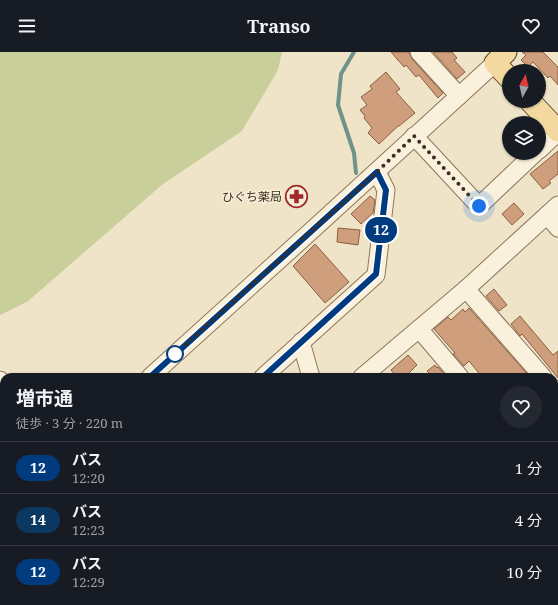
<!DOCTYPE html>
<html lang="ja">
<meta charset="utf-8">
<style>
body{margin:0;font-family:"Noto Serif","Noto Sans JP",serif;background:#242831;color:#f1f3f6;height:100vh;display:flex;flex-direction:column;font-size:15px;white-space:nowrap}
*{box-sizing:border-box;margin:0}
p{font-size:13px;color:#9ea1a6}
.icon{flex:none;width:22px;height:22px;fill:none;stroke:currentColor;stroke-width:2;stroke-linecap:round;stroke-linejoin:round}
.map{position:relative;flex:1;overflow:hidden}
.details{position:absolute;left:0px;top:321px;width:558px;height:232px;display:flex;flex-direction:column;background:#171b24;border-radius:12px 12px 0 0;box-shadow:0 1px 3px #0004}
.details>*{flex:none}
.badge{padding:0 8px;border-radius:13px;font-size:14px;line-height:26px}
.needle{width:26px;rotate:8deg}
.fabs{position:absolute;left:502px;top:12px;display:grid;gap:8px}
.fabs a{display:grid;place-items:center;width:44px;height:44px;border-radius:50%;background:#171b24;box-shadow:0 1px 3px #0004;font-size:20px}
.you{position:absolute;width:20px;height:20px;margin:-10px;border:3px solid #fff;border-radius:50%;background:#1a73e8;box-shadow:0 0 0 6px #1a73e833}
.map>.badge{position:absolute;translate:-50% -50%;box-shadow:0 0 0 2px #fff}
.round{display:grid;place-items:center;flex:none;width:42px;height:42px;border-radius:21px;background:#242831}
.summary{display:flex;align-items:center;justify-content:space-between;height:68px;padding:0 16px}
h1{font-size:19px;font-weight:700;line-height:30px}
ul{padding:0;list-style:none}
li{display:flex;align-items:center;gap:12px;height:52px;padding:0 16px;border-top:1px solid #363941}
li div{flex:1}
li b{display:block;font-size:15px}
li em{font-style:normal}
li .badge{min-width:44px;font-weight:700;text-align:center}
header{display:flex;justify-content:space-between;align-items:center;height:52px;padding:0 16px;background:#171b24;font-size:18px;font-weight:700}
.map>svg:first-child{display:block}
.green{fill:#c9cf9b}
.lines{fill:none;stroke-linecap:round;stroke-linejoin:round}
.stream{stroke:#6f938a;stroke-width:4}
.building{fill:#cf9f7d;stroke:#8d5f41}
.minor-casing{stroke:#8d765c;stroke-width:19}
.major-casing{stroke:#5b4430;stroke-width:23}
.minor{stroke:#faf1dc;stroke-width:17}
.major{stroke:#f3d9a0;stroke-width:21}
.line-casing{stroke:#fff;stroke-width:9}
.line{stroke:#003b80;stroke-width:6}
.walk{stroke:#3d2e20;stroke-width:4;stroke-dasharray:0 7.2}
.stop-dot{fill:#fff;stroke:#003b80;stroke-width:2}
.labels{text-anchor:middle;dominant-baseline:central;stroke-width:3;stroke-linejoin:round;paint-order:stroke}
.poi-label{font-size:12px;fill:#3d2e20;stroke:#f7eed8;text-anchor:end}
</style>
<header><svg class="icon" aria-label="menu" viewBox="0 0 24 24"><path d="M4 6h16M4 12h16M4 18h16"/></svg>Transo<svg class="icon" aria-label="heart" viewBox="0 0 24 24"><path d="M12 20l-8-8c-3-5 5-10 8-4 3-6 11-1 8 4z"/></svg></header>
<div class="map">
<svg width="558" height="553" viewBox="0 0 558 553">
<rect width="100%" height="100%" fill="#f0e4c8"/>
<path class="green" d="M0,0H282L278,18L242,79L163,132L27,250L0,263Z"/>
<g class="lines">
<path class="stream" d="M354,0L341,22L338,53L354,101L356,121"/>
</g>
<g class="building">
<path d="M391,0H409L412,7L443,41L438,46L419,23L416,25L406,13L404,15Z"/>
<path d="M433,0H452L457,6L454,8L465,20L457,27Z"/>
<path d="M522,0H543L558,15V33L550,24L548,26L533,10L528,15L521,8L526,3Z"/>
<path d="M386,20L400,37L396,40L415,61L399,74H398L379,92L368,81L372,76L364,66L365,64L360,58L367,53L361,45L372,37L370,34Z"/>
<path d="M558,99V122L549,129L551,131L543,137L530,122Z"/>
<path d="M370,144L375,148L373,161L361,172L351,162Z"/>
<path d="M514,151L524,162L512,173L502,162Z"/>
<path d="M338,176L360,178L358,193L337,190Z"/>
<path d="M315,192L349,230L325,251L293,214Z"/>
<path d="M494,237L507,253L499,259L486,244Z"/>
<path d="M469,256L530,325H482L469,309L464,314L453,302L455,301L434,277L448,265L451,268L463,257L465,260Z"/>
<path d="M520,264L553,303L558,299V326L522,282L520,284L511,272Z"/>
<path d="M408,303L417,313L405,325H397L391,318Z"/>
<path d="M435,313L437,316L438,315L447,325H426L430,322L427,319Z"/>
</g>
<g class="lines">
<defs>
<g id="minor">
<path d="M419,0L459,44"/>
<path d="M414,84L479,154L535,101"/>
<path d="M539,98L558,80"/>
<path d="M547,163L558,176"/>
<path d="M466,237L543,325"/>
<path d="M419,277L460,325"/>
<path d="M301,290L311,325"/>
<path d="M150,325C265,221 381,116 495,11"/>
<path d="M263,325L376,223L386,138L377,120"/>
<path d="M362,325L466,237L558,153"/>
<path d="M0,328L4,332"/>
<path d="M554,337L558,342"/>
<path d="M554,374L558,369"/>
<path d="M0,392L4,396"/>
<path d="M0,413L4,411"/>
<path d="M554,431L558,433"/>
<path d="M89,549L95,553"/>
<path d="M292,549L295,553"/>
<path d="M504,549L508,553"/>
<path d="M62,553L63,549"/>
<path d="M270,553L275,549"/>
</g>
<g id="major">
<path d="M506,0L495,11L509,26"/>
<path d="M530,49L558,79"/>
</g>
</defs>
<use href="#minor" class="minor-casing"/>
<use href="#major" class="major-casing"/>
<use href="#minor" class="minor"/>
<use href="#major" class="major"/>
</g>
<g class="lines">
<defs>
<path id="line" d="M150,325L377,120L386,138L376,222L263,325"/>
</defs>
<use href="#line" class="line-casing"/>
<use href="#line" class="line"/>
<path class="walk" d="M175,302L377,120L414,84L479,154"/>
</g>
<defs>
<symbol id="pharmacy-ring" viewBox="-11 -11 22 22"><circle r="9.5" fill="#f7eed8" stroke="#9e2a2b" stroke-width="1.5"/><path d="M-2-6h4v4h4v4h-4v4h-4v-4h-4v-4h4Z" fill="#9e2a2b"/></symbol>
</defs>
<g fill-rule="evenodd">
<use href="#pharmacy-ring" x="284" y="132" width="25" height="25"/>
</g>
<circle class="stop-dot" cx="175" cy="302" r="8"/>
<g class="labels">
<g class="poi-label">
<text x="282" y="144">ひぐち薬局</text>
</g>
</g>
</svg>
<div class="fabs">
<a><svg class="needle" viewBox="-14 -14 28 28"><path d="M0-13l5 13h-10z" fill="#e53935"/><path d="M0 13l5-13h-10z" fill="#9ea1a6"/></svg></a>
<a><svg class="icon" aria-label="layers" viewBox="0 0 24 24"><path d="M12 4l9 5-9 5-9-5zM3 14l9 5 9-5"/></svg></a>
</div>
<div class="you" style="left:479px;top:154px"></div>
<b class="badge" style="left:381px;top:178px;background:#003b80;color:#fff">12</b>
<section class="details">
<div class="summary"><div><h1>増市通</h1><p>徒歩 · 3 分 · 220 m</p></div><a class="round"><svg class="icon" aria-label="heart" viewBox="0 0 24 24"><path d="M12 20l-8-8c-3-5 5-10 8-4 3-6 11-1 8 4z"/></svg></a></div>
<ul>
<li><span class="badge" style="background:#003b80;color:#fff">12</span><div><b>バス</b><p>12:20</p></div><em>1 分</em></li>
<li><span class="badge" style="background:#0b3861;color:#fff">14</span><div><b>バス</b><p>12:23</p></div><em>4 分</em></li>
<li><span class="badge" style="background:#003b80;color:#fff">12</span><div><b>バス</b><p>12:29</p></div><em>10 分</em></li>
</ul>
</section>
</div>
